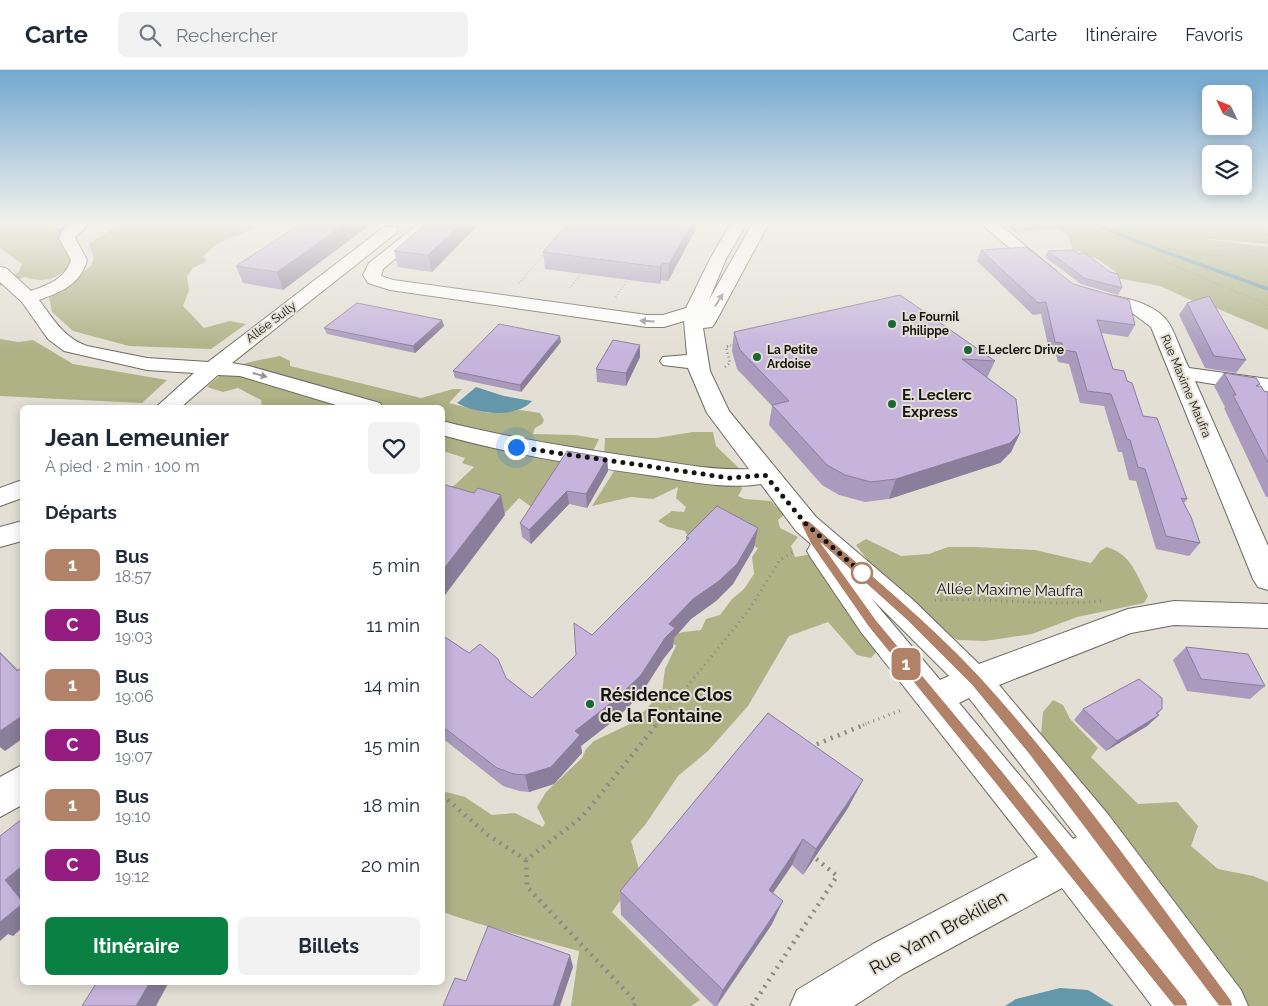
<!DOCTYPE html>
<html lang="fr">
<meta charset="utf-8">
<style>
body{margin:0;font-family:Raleway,sans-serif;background:#f2f2f3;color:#1f2937;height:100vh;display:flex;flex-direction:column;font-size:19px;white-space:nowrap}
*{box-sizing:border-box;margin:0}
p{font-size:16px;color:#747a83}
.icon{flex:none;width:28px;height:28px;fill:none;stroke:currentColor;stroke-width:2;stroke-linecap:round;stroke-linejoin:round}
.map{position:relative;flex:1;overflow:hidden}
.details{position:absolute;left:20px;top:335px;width:425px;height:580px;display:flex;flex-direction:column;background:#fff;border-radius:8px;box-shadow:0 2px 12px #0003}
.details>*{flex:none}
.badge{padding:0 10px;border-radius:8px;font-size:18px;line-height:32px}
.needle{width:32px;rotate:313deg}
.tools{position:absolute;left:1202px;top:15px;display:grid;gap:10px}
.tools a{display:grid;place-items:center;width:50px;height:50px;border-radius:8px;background:#fff;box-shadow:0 2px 12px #0003;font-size:25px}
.you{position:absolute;width:25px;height:25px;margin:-12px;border:4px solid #fff;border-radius:50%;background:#1a73e8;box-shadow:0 0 0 8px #1a73e833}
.map>.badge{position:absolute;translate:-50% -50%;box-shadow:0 0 0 2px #fff}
h2{padding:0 25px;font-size:19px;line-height:45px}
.round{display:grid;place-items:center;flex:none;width:52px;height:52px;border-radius:8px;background:#f2f2f3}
.headline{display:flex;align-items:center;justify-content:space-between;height:85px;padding:0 25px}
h1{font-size:24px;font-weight:700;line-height:38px}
.primary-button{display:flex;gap:10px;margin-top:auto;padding:10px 25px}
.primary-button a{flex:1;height:58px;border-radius:8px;background:#0b8043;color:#fff;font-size:20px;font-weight:700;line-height:58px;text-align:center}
.primary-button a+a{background:#f2f2f3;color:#1f2937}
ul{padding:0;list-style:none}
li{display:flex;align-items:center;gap:15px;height:60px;padding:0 25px}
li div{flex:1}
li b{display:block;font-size:19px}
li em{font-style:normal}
li .badge{min-width:55px;font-weight:700;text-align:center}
header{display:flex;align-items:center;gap:30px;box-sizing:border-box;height:70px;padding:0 25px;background:#fff;border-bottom:1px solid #e0e1e3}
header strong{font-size:24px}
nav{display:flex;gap:28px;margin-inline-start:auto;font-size:18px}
.search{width:350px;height:45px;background:#f2f2f3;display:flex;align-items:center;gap:12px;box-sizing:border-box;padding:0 18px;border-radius:8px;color:#747a83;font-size:19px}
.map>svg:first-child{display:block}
.green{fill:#aeb285}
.water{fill:#6597ab}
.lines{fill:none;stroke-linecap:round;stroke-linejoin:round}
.stream{fill:#6597ab;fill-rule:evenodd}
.minor-casing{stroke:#6d6a61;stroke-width:2}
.path-far3{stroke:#8d8a82;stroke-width:2;stroke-dasharray:0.5 2.5;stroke-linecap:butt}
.path-far2{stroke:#8d8a82;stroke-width:2.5;stroke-dasharray:1 3;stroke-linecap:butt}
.path-far1{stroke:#8d8a82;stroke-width:3;stroke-dasharray:1 4.5;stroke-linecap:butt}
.path{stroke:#8d8a82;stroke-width:4.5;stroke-dasharray:2 5.5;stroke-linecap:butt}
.minor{fill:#fff;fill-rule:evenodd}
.wall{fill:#aa9bbe}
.shaded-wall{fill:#8b7e9b}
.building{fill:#c6b4dd;stroke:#8b7e9b}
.oneway{fill:#969593}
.line{fill:#b18168;stroke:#fff}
.walk{stroke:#151410;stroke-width:5;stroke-dasharray:0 9}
.poi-dot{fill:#186837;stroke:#e3dfd5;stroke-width:2}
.stop-dot{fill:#fff;stroke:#b18168;stroke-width:2.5}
.labels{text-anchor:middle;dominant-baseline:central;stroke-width:4;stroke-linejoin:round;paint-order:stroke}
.far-poi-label{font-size:12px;font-weight:bold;fill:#151410;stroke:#e3dfd5;text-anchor:start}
.far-street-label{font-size:12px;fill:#151410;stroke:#e3dfd5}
.poi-label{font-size:15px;font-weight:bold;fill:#151410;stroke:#e3dfd5;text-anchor:start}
.street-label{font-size:15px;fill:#151410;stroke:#e3dfd5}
.near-poi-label{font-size:18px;font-weight:bold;fill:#151410;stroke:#e3dfd5;text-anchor:start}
.near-street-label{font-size:18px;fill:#151410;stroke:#e3dfd5}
</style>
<header>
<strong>Carte</strong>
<div class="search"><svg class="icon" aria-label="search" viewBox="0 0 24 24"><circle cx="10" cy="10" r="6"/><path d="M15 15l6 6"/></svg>Rechercher</div>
<nav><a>Carte</a><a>Itinéraire</a><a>Favoris</a></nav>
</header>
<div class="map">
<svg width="1268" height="936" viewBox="0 0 1268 936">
<rect width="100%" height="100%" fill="#e3dfd5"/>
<g class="green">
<path d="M0,151H51L57,158H66L72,191C61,209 44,214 25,207L0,216V209L18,203L22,194L0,178Z"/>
<path d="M124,151H285C276,154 267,154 258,157C240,164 216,171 203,187L206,189L205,192L193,198L187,206L189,220L183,236L204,258L230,251L246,254L211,279L129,276L73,261L52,242L49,227L91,196L94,188L89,174Z"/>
<path d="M1016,151H1127L1135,153L1130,151H1268V174L1196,168L1268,177V260L1209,235L1193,231L1160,216L1117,208V203L1099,190L1073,179L1067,165L1057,158L1015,162L1005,155Z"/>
<path d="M0,269L18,272L33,270L73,294L167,310L142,333L0,326Z"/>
<path d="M280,286L290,291V296L421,328L453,319H462L449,333L488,343L520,340L540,343L544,350L542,354L535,358L533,364L575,365L599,369L592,383L533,438L519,428L505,443L443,422L456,414L474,397L462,393L465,388L443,381L442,338L262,337L261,330L238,318L223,322L207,317C233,293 246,293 280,286Z"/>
<path d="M693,362H713L716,376L744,403L739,412L742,419L738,426L745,429L771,431L784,445L778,450L780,458L798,467L791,476L795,487L813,484L841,533L879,579L871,588L857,585L828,552L789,566L748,636L708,681L678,706L645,755L631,771L640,803L612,842L700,930L691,936H571L579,881C534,868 487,858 443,842L442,721L465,727L492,745L515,743L543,757L545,753L537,737L546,722L582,688L586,679L594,671L634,652L662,622L665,599L676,576L667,567L683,562L701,560L706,549L720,545L732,529L744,519L754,504L752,487L758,478L714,455L688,467L685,461L668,457L658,451L672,441L684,442L686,437L676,428L678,417L653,429L631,427L592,436L616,398L604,386L605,368H656Z"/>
<path d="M866,469L901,486L929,484L948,477H975L1035,480L1091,493L1100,481L1107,477C1132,485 1136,504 1148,526L1144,533L1077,547L1032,564L985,571L958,570L939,560L885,513L856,475Z"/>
<path d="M1053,630L1063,635L1070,649L1098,678L1091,687L1138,734L1177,732L1198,756L1191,776L1218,799L1253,806L1268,812V936H1245L1103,741L1041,664L1043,642Z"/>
</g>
<g class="water">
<path d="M476,317L504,326L532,331C516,349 476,344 457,333Z"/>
<path d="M1060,918L1088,920L1114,936H1005L1016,929Z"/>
</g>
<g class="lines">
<path class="stream" d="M1086,151H1091L1156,177L1268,217V221L1130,171Z"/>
<defs>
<g id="minor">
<path d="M74,151H91L75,168L87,190C81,214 61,222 39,230C53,249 64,268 87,276L147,288L208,292L384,157H396L398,160L396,163L232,293L249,296L380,333L383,338H346L240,306L218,305L180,338H155L194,303L147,300L64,281L48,269L22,232L0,212V197L6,198L31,221C48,215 65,209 71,190L59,168L62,161Z"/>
<path d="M422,151H439L383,199L381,206L393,210L647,245H663L686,238L710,189L732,151H748L726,189L709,230L754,151H770L715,253L712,257L703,258L710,301L729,341L816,447L912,529L979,594L1128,539L1174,531L1268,534V558L1174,555L1131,563L999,615L1107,743L1241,920L1248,936H1152L1062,818L903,904L854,936H790L797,920L873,874L1038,787L861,562L811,488L807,481L811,474L796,461L761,414C723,420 684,410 648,405C578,395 510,384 442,365V351C509,368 575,378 642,388C677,393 713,401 749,399L707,343L688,298L663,295L660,291L663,287L687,285L684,251L664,257H647L390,220L368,213L363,205L369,193ZM871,528L949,606L940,610ZM969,628L1077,767L1073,769L959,633Z"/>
<path d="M978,151H995L1056,201L1053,205H1041Z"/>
<path d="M1093,222C1118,227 1155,230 1170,255C1177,268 1182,284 1189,298L1268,309V323L1195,311L1268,476V520L1258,517L1253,509L1151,257L1131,242L1087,231L1084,227L1087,223Z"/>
<path d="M22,410V428L0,436V418Z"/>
<path d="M22,451V471L0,477V457Z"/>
<path d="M22,695V735L0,747V707Z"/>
</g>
</defs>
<use href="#minor" class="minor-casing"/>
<g class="path-far3">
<path d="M1100,151L1165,177L1196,184L1238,187L1245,182L1268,176"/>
<path d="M1137,151L1192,166L1268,172"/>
<path d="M1157,151L1198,160L1268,165"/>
<path d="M709,158L710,151"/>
<path d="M1165,177L1167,181L1160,188L1163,191L1268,235"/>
<path d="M519,213L546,182"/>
<path d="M570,218L581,204"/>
<path d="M616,227L628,209"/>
<path d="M727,277L736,274"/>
</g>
<path class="path-far2" d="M725,297L730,293L726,277L731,275"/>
<g class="path-far1">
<path d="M935,530C991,527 1046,537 1101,531"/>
<path d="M656,655L749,540L780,490L793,482"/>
<path d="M863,655L904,639"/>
</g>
<g class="path">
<path d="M810,677L866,654"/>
<path d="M442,725L488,765L526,790L582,747L657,654"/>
<path d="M526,790L527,817L636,932L634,936"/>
<path d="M752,936L837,806L815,788"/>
</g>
<use href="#minor" class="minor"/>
</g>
<g class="wall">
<path d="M429,151H482L432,202L398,197L394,181Z"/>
<path d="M371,154L283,220L243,213L236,196Z"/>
<path d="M696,159L668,211L661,210L660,214L545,199L543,182Z"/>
<path d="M981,180L1073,214L1135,255L1128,267L1101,263L1113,299L1127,311L1143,346L1187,429L1184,433L1200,473L1189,486L1156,479L1136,411L1129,410L1122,382H1118L1104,336L1080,333L1069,294L1058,292L1056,285L1050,284L1041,244L1033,245L977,191Z"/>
<path d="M1048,181L1122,218L1118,225L1081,214L1045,187Z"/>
<path d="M1187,233L1246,290L1236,303L1205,298L1179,245Z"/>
<path d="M442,250L444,256L415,283L327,264L324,258Z"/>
<path d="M734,262L995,291L987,308L1020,363L1011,382L1000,393L889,429L865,432L839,425L822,415L769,355L772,336L737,299L732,281Z"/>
<path d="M561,272L521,322L455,308L453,301Z"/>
<path d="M640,287L626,316L597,312L596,299Z"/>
<path d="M1224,303L1260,314L1258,316L1264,321L1268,322V427H1266L1224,338L1225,337L1214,316Z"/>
<path d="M607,388L608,401L587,438L569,434L531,474L522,467L520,453Z"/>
<path d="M686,467L754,478L733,514L716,531L691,549L674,568L673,577L664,588L641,624L617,648L581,676L582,683L554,714L529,722L519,721L503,716L442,668V565L506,608L532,628L576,585L592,565L686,472Z"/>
<path d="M1186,577L1265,616L1250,629L1187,621L1173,590Z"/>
<path d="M1083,639L1157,644L1159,645L1147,656L1106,681L1074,650Z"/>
<path d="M848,738L803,805L792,795L773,823L772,854L717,936H714L621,845L620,821Z"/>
</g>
<g class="shaded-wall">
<path d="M349,151H370L371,154L283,220L277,202Z"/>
<path d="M464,151H482L432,202L428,185Z"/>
<path d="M693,151H696V159L668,211L669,194Z"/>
<path d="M662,193L661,210L660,214V197Z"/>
<path d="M442,250L444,256L415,283L413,276Z"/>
<path d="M560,266L561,272L521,322L520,315Z"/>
<path d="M640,275V287L626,316V303Z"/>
<path d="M1020,363L1011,382L1000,393L889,429L896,409Z"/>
<path d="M607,388L608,401L587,438L586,424Z"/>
<path d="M567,421L569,434L531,474L529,460Z"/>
<path d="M501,425L505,445L442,529V501Z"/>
<path d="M758,458L754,478L733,514L716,531L691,549L674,568L673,577L664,588L641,624L617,648L581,676L582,683L554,714L529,722L525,705L575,661L669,554Z"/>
<path d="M0,582L22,604V605L0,583Z"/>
<path d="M1162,639L1152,649L1159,645L1147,656L1106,681L1117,671Z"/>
<path d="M22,646V669L5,681L0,677V661Z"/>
<path d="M863,710L848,738L803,805L816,779Z"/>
<path d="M803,769L792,795L759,843L769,820Z"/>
<path d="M22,796V831L5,810Z"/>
<path d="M783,831L772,854L716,936L723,920Z"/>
<path d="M22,834V858L13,866L8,864L0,871V852Z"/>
<path d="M570,885L573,897L560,936H553Z"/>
<path d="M150,912H169L156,936H136Z"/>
</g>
<g class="building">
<path d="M305,151H349L277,202L236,196Z"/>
<path d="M429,151H464L428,185L394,181Z"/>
<path d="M570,151H693L669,194L662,193L660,197L543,182Z"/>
<path d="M1026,177L1073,214L1129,230L1135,255L1097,250L1113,299L1124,301L1127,311L1132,313L1143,346L1157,348L1187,429L1181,428L1191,447L1200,473L1166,466L1145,399L1138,397L1130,370L1127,369L1111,324L1087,321L1076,282L1064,280L1062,273L1055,272L1046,232L1038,233L981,180Z"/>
<path d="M1074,180L1079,184L1085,183L1110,202L1118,204L1122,218L1084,208L1048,181Z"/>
<path d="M900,225L995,291L962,289L1016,329L1020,363L1010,373L896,409L871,412L845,405L827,395L772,335L789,331L740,280L734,262Z"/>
<path d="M1209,226L1246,290L1214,286L1187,233Z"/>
<path d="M357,233L442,250L413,276L324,258Z"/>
<path d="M499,254L560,266L520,315L453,301Z"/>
<path d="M613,270L640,275L626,303L596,299Z"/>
<path d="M1224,303L1256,308L1260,314L1256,316H1261L1264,321L1268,322V393L1233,325H1236Z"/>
<path d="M567,381L607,388L586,424L567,421L529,460L520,453Z"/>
<path d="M442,414L474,423L478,418L501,425L442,501Z"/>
<path d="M717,436L758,458L737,494L719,511L693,529L669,554L675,558L665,568L641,605L616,629L575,661L580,665L551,697L525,705L514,704L497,698L442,656V565L469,583L480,574L498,589L506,608L532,628L576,585L574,553L592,565L689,468L686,467Z"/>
<path d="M1186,577L1248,584L1265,616L1201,609Z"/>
<path d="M0,583L17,601L22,597V646L0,661Z"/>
<path d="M1139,609L1162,628V639L1156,643L1159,645L1117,671L1083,639Z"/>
<path d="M768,643L863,710L816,779L803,769L769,820L783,831L723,920L620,821Z"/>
<path d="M22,749V796L5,810L22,831V834L0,852V766Z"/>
<path d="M488,856L570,885L553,936H443L455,908L466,911Z"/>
<path d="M97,912H150L136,936H82Z"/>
</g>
<defs><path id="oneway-solid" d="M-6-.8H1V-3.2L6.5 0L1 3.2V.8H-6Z" transform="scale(1.25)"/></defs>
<g class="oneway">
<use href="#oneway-solid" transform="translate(719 230) rotate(-58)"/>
<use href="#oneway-solid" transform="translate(647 251) rotate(-176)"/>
<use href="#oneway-solid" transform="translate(260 305) rotate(16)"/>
</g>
<linearGradient id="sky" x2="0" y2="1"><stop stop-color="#73a8d0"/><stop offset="0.54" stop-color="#f2f1ec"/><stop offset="1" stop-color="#f2f1ec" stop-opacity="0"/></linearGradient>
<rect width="1268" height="282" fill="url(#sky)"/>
<path class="line" d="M802,451H809C867,502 928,551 980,607C1072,708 1150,821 1231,930L1233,936H1219L1088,762L1029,684L971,614L908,551L821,473L876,550L1001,700L1186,930L1188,936H1174L992,709L868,556L811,474L801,454Z"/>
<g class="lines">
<path class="walk" d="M516,377L730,408L765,405L806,454L862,503"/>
</g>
<g class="poi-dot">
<circle cx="892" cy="254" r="5"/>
<circle cx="968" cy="280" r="5"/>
<circle cx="757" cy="287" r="5"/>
<circle cx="892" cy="334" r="5"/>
<circle cx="590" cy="634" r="5"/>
</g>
<circle class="stop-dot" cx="862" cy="503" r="10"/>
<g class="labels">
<g class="far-poi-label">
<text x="902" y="247">Le Fournil<tspan x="902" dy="14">Philippe</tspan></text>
<text x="767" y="280">La Petite<tspan x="767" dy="14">Ardoise</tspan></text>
<text x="978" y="280">E.Leclerc Drive</text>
</g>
<g class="far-street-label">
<text transform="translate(271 252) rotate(-37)">Allée Sully</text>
<text transform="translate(1186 316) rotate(67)">Rue Maxime Maufra</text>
</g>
<g class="poi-label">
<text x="902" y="325">E. Leclerc<tspan x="902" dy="17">Express</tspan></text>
</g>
<g class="street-label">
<text transform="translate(1010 520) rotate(1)">Allée Maxime Maufra</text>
</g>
<g class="near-poi-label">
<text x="600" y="624">Résidence Clos<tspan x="600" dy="21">de la Fontaine</tspan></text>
</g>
<g class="near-street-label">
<text transform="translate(938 862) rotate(-29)">Rue Yann Brekilien</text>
</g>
</g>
</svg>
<div class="tools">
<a><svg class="needle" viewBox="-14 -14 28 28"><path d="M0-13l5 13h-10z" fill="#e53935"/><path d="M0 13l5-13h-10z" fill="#747a83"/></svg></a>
<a><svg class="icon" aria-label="layers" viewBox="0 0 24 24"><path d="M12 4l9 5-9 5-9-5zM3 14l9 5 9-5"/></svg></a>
</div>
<div class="you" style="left:516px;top:377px"></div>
<b class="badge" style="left:906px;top:594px;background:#b18168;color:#fff">1</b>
<section class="details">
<div class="headline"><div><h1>Jean Lemeunier</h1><p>À pied · 2 min · 100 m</p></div><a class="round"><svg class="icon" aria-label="heart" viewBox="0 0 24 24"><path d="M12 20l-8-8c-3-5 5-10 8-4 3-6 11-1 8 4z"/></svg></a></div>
<h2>Départs</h2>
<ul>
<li><span class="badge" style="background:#b18168;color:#fff">1</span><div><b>Bus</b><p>18:57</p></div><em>5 min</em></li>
<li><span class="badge" style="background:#951b81;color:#fff">C</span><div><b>Bus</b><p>19:03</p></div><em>11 min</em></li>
<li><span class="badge" style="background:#b18168;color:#fff">1</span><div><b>Bus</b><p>19:06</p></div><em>14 min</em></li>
<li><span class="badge" style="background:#951b81;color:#fff">C</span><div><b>Bus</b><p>19:07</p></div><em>15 min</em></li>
<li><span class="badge" style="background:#b18168;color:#fff">1</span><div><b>Bus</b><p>19:10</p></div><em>18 min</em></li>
<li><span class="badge" style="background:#951b81;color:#fff">C</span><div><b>Bus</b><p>19:12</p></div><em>20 min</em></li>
</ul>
<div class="primary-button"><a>Itinéraire</a><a>Billets</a></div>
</section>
</div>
